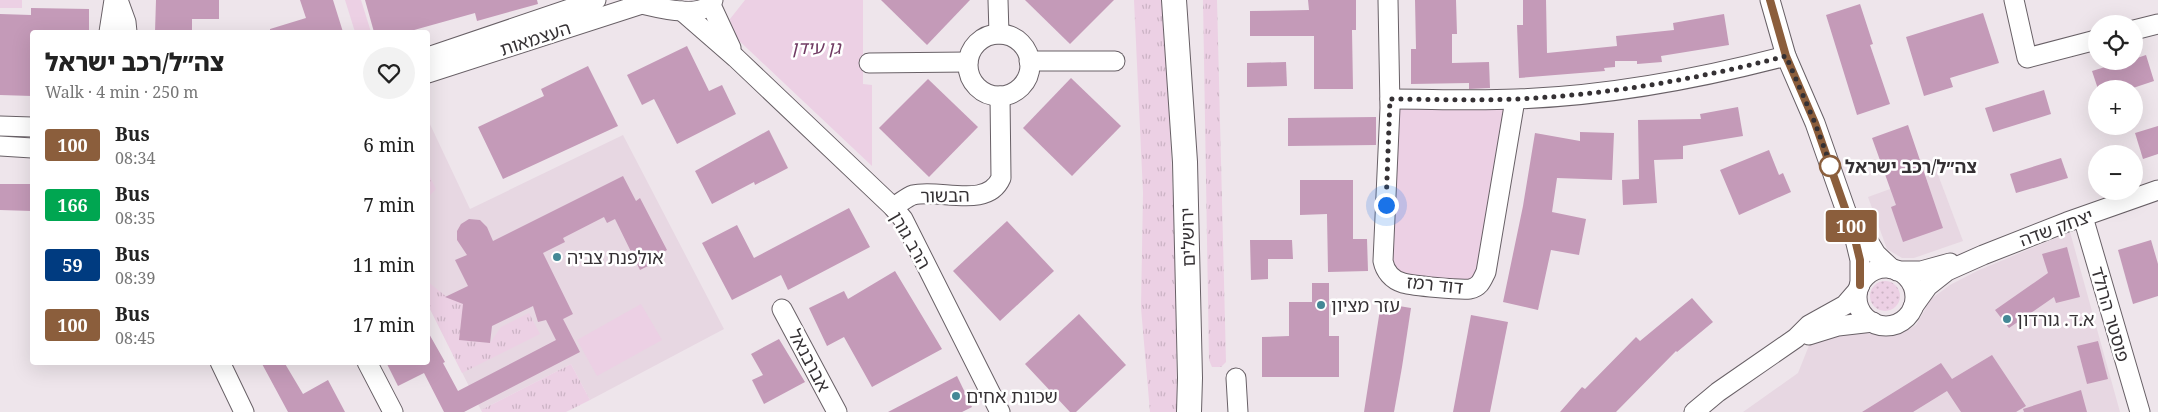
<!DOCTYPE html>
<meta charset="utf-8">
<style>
body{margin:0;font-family:"Noto Serif","Noto Sans Hebrew",serif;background:#f2f2f2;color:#222;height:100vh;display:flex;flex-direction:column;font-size:19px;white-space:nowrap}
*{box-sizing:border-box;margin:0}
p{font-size:16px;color:#767676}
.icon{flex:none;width:28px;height:28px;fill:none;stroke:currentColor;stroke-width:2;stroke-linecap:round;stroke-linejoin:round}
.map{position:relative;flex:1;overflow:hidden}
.panel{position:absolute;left:30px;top:30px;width:400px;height:335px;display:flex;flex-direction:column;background:#fff;border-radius:5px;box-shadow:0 5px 20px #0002}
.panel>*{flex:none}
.badge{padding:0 10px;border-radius:4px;font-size:18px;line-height:32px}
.tools{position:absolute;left:2088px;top:15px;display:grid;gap:10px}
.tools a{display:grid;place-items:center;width:55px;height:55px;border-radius:50%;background:#fff;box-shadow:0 5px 20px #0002;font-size:25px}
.you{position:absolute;width:25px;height:25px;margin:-12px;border:4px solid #fff;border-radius:50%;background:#1a73e8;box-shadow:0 0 0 8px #1a73e833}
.map>.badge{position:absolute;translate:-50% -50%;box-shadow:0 0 0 2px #fff}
.round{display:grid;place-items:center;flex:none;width:52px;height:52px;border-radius:26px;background:#f2f2f2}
.overview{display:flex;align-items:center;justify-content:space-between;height:85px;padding:0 15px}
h1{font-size:24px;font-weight:800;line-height:38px}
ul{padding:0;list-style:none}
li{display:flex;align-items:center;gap:15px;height:60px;padding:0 15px}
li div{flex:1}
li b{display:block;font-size:19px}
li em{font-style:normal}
li .badge{min-width:55px;font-weight:700;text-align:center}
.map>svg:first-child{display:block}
.built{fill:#e7d7e2}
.grass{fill:url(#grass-tufts)}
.park{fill:#ecd0e4}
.garden{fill:url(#garden-dots)}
.building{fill:#c49ab8}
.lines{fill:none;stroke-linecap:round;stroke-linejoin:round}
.minor-casing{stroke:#686066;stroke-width:21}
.major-casing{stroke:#686066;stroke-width:26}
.minor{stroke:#fff;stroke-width:19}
.major{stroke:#fff;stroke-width:24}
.line-casing{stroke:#fff;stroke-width:11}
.line{stroke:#8b5e3c;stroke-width:8}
.walk{stroke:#353134;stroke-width:5;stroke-dasharray:0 9}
.stop-dot{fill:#fff;stroke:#8b5e3c;stroke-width:2.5}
.poi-dot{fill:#448896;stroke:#fff;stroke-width:2}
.labels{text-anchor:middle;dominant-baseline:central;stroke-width:5;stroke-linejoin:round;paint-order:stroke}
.street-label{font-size:18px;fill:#353134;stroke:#fff}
.park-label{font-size:18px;font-style:italic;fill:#703b63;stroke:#fff}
.stop-label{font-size:18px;font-weight:bold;fill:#353134;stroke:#fff;text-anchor:start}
.poi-label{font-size:18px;fill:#353134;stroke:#fff;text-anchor:start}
</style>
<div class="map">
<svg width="2158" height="412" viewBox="0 0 2158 412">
<defs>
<pattern id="grass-tufts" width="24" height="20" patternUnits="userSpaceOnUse" patternTransform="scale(1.25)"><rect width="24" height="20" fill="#ecd0e4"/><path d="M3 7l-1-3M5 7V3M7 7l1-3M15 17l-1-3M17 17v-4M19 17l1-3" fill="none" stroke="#cbb3c4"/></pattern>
<pattern id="garden-dots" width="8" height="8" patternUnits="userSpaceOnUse" patternTransform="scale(1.25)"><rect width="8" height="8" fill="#ecd0e4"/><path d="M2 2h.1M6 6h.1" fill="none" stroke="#cbb3c4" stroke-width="1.8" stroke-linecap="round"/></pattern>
</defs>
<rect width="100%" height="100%" fill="#eee5eb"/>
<g class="built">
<path d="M428,120L470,209L623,135L724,329L590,400L571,364L481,410L428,305Z"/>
<path d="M1937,172L1963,241L1914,258H1902L1887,249L1868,197Z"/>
<path d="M2070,232L2120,412H1743L1798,373L1810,343L1832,330L1886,335L1902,333L1916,325L1931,299L1950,285L1977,271Z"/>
</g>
<g class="grass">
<path d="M1134,0H1164L1175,242L1177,412H1150L1141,308L1143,193Z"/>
<path d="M1203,0H1217L1226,362L1221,367H1212L1209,360Z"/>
<path d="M428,173L436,189L428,197Z"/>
<path d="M428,282L447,297L463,304L459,340L490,343L501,327L529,313L540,334L462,373L428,305Z"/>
<path d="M571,364L590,400L566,412H482L481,410Z"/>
</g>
<g class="park">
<rect x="0" y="0" width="22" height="8"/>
<path d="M345,0H361L371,32H355Z"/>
<path d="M745,0H863V84L872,85V166L732,34L730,19Z"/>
<path d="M1398,104H1509L1482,272L1468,284L1398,274L1390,260Z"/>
<path d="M641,304L662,340L597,376L577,340Z"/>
</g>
<circle class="garden" cx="1885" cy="296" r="15"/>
<g class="building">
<path d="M156,0H219V19H192V32H155Z"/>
<path d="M300,0H333L343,32H270V29L306,18Z"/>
<path d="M365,0H537L538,4L477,21L475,13L407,32H374Z"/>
<path d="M881,0H970L927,45Z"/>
<path d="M1025,0H1114L1070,44Z"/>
<path d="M1308,0H1356V30H1352L1353,89H1314V36H1250V11L1309,10Z"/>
<path d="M1415,0H1456L1457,34H1452V63L1489,62L1490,88L1469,89V83L1411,84V49H1416Z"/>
<path d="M1523,0H1546L1547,53L1617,46L1616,36L1674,30L1673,23L1724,14L1729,45L1661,56L1662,62L1637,64V61H1615V67L1604,68L1605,71L1519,78L1517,25H1523Z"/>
<path d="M1860,4L1873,44L1870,45L1890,104L1857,115L1826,15Z"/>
<path d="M31,8L89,9V32H32V96L0,95V14L31,15Z"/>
<path d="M1983,13L1999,63L1950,78L1953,87L1924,96L1906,37Z"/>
<path d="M687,46L709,91L722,85L736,114L677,144L654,99L642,105L627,75Z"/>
<path d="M2146,55L2154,81L2130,89H2098L2092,71L2125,61H2134V59Z"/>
<path d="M1286,62L1287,86L1247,87V63Z"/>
<path d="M588,66L618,126L503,179L478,127L544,96L541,89Z"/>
<path d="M1071,78L1121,126L1072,176L1023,128Z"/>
<path d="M928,79L978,127L929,177L879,128Z"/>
<path d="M2044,90L2051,114L1993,132L1985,108Z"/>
<path d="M1738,107L1743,136L1683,146V159L1654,160L1657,203L1623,205L1622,180L1639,179L1638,120L1701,119L1700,114Z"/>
<path d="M1376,117V145L1288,146V118Z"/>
<path d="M1908,125L1943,228L1903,242L1891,207L1896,205L1872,138Z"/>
<path d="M2158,126V154L2143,159L2135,133Z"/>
<path d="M769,130L788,168L755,185L754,182L712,204L695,171Z"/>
<path d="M1580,132L1614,133L1612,180L1557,178L1552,212L1586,219L1579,255L1551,250L1538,310L1503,302L1523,206L1535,133L1580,141Z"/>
<path d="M1769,150L1779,175L1783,173L1791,192L1739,215L1720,170Z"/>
<path d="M2061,158L2068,178L2016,193L2010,174Z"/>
<path d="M623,176L636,201L640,198L667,250L660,254L662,259L640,270L615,219L607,223L604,217L563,238L565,242L543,253L573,314L563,319L580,352L464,412H444L424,373L398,386L386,362H428V332L445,362L443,363L458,391L556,340L546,320L538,322L533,306L492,326L490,343L459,340L463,304L445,297L468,286L455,260L467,255L457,240V231L461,224L469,219L480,220L487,227L493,241Z"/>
<path d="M1300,180H1353V239H1367L1368,271L1328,272L1327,214L1300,215Z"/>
<path d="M0,184H32V211L0,210Z"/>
<path d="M849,208L870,247L788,290L781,275L732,300L702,243L737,225L754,258Z"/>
<path d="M1007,221L1054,271L1000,321L953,271Z"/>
<path d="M1250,240H1292L1293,259H1268V279L1251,280Z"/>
<path d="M2151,240L2158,264V296L2133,304L2118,250Z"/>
<path d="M2067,247L2080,297L2056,303L2054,297L2009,328L1995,310L2048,273L2042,254Z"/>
<path d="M895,271L942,349L872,387L844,337L827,346L809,308L844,291L848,299Z"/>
<path d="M1312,283H1329V336H1339V377H1262V337L1289,336V302H1312Z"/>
<path d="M1692,298L1713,322L1677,352L1676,351L1616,412H1560L1582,387L1585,389L1636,337L1640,341Z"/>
<path d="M1381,303L1411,308L1402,367L1394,412H1364Z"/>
<path d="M1079,314L1126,365L1076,412H1070L1025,364Z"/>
<path d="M1471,315L1508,322L1490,412H1453Z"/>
<path d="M779,339L805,382L764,404L752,380L763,375L751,354Z"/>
<path d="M2098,341L2108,379L2087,384L2077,346Z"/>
<path d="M1992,355L2026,406L2016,412H1961L1947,391L1913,412H1862L1941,363L1952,379Z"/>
<path d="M261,362H284L303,394L328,380L345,412H288Z"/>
<path d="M957,376L972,407L962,412H888Z"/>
<path d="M2081,390L2087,412H2024L2023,409Z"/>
</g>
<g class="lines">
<defs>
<g id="minor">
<path d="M118,0L126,22L127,32"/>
<path d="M639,0L642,4C659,8 704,20 713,0"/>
<path d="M998,0L999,34"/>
<path d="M1388,0L1390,108L1383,261C1385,271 1392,280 1403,283C1414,286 1459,290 1470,289C1480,287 1482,280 1486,272L1515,100"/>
<path d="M1770,0L1786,56L1815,123L1853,231L1860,260V285"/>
<path d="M2014,0L2027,58L2096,40"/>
<path d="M711,5L731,48"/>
<path d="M682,11L736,58L893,207L903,219L1000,412"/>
<path d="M2134,30L2158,24"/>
<path d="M109,32L114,0"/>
<circle cx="999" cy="65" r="31"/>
<path d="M428,57L596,0"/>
<path d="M1029,61H1115"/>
<path d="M869,63L968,62"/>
<path d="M428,73L642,4"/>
<path d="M1390,99C1432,99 1474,101 1516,99C1607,96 1698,79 1786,56"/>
<path d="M0,126L32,127"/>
<path d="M0,146L32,148"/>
<path d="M893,207C899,204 907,197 913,195C939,188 987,210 1001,178L1000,96"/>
<path d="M2083,217L2140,412"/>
<path d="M1858,224L1876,254L1892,269"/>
<circle cx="1886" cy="297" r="29"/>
<path d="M1897,271H1921L1950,263"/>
<path d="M1913,307L1928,286L1947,271L1983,255L2067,222L2158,190"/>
<path d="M782,309L837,412"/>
<path d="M1809,335L1838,326L1873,322"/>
<path d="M220,362L244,412"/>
<path d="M367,362L393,412"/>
<path d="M1236,378L1238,412"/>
<path d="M1694,412L1718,392L1796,338L1809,325L1845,305L1858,290"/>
</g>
<path id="major" d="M1174,0L1185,162L1190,378L1189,412"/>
</defs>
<use href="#minor" class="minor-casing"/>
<use href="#major" class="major-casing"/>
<use href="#minor" class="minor"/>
<use href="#major" class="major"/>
</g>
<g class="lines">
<defs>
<path id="line" d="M1770,0L1786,56L1815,123L1853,231L1860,260V285"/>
</defs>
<use href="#line" class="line-casing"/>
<use href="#line" class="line"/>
<path class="walk" d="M1386,205L1390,99C1432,99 1474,101 1516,99C1607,95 1698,79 1786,56L1815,123L1832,169L1830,166"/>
</g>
<circle class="stop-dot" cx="1830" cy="166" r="10"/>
<g class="poi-dot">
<circle cx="557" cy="257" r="5"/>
<circle cx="1321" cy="305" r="5"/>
<circle cx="2007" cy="319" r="5"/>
<circle cx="956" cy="396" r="5"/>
</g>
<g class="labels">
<g class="street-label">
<text transform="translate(535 38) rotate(-18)">העצמאות</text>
<text transform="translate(945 195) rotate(-1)">הבשור</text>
<text transform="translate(2056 227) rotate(-20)">יצחק שדה</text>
<text transform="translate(1187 237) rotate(-92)">ירושלים</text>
<text transform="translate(911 240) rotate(60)">הרב גורן</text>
<text transform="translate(1435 284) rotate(6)">דוד רמז</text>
<text transform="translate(2111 314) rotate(74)">פוסטר הרולד</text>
<text transform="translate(810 360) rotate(62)">אברבנאל</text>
</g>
<g class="park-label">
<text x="816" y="47">גן עידן</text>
</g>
<g class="stop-label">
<text x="1845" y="166">צה״ל/רכב ישראל</text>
</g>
<g class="poi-label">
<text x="567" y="257">אולפנת צביה</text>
<text x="1331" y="305">עזר מציון</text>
<text x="2017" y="319">א.ד. גורדון</text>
<text x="966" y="396">שכונת אחים</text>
</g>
</g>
</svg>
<div class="tools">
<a><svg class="icon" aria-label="locate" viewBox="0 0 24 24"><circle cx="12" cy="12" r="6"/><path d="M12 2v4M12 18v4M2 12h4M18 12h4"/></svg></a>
<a>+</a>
<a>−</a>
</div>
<div class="you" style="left:1386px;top:205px"></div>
<b class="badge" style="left:1851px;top:226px;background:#8b5e3c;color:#fff">100</b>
<section class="panel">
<div class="overview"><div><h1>צה״ל/רכב ישראל</h1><p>Walk · 4 min · 250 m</p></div><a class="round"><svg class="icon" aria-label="heart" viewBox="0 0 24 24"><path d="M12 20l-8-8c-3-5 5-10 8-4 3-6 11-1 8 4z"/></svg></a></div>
<ul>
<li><span class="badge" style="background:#8b5e3c;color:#fff">100</span><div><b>Bus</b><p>08:34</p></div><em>6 min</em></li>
<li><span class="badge" style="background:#00a651;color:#fff">166</span><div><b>Bus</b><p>08:35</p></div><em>7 min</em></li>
<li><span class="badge" style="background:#003b80;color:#fff">59</span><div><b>Bus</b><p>08:39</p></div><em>11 min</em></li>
<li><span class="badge" style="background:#8b5e3c;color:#fff">100</span><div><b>Bus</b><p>08:45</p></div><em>17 min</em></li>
</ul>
</section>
</div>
